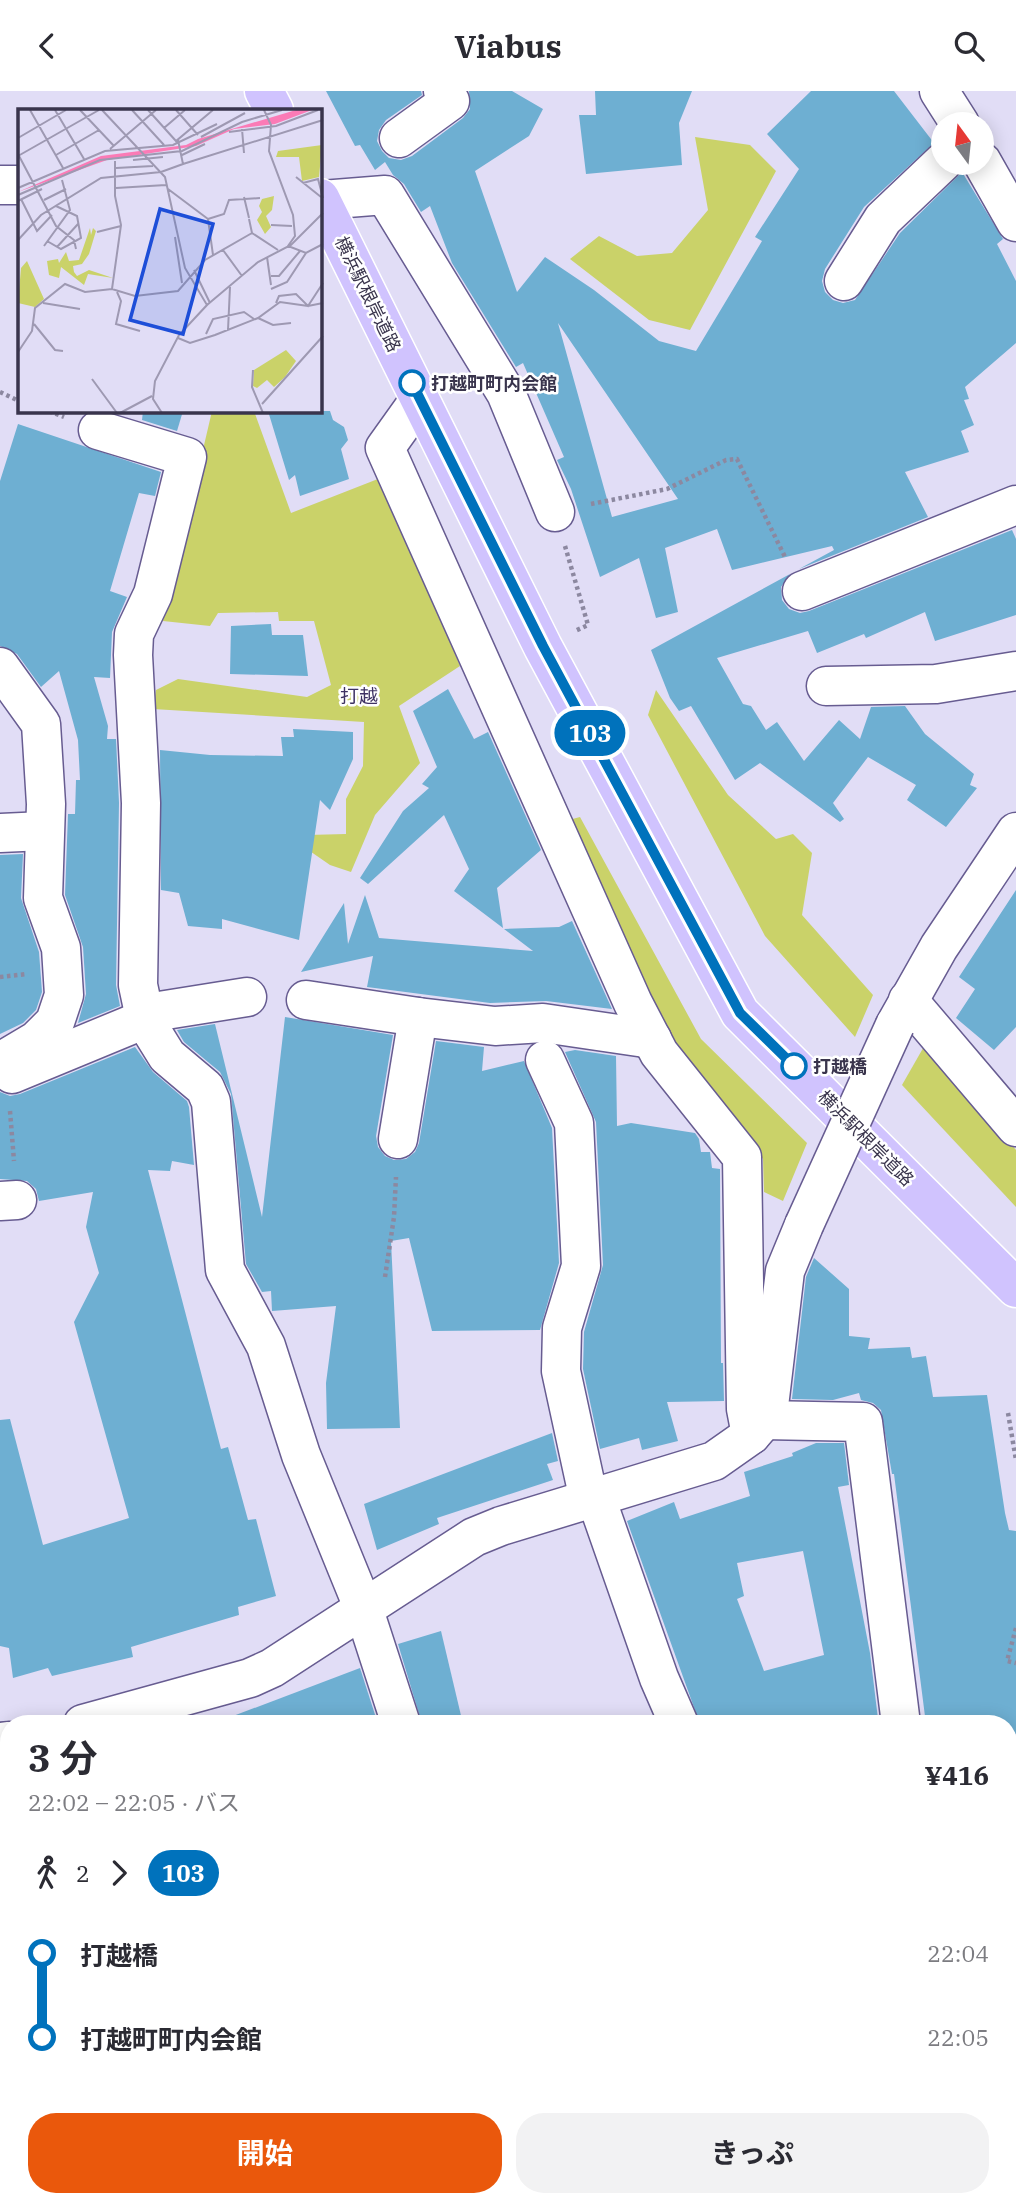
<!DOCTYPE html>
<html lang="ja">
<meta charset="utf-8">
<style>
body{margin:0;font-family:"IBM Plex Serif","Noto Sans JP",serif;background:#f2f2f3;color:#2b2b33;height:100vh;display:flex;flex-direction:column;font-size:26px;white-space:nowrap}
*{box-sizing:border-box;margin:0}
p{font-size:23px;color:#7c7c81}
.icon{flex:none;width:38px;height:38px;fill:none;stroke:currentColor;stroke-width:2;stroke-linecap:round;stroke-linejoin:round}
.map{position:relative;flex:1;overflow:hidden}
.panel{position:absolute;left:0px;top:1624px;width:1017px;height:492px;display:flex;flex-direction:column;background:#fff;border-radius:28px 28px 0 0;box-shadow:0 4px 18px #0003}
.panel>*{flex:none}
.badge{padding:0 14px;border-radius:23px;font-size:24px;line-height:46px}
.needle{width:46px;rotate:345deg}
.buttons{position:absolute;left:931px;top:21px;display:grid;gap:14px}
.buttons a{display:grid;place-items:center;width:63px;height:63px;border-radius:50%;background:#fff;box-shadow:0 4px 18px #0003;font-size:35px}
.map>.badge{position:absolute;translate:-50% -50%;box-shadow:0 0 0 4px #fff}
.legs{display:flex;align-items:center;gap:10px;height:77px;padding:0 28px;font-size:23px}
.legs p{margin-inline-start:auto}
.head{display:flex;align-items:center;justify-content:space-between;height:119px;padding:0 28px}
h1{font-size:38px;font-weight:700;line-height:52px}
.primary-button{display:flex;gap:14px;margin-top:auto;padding:14px 28px}
.primary-button a{flex:1;height:80px;border-radius:28px;background:#ea580c;color:#fff;font-size:28px;font-weight:700;line-height:80px;text-align:center}
.primary-button a+a{background:#f2f2f3;color:#2b2b33}
ul{padding:0 28px;list-style:none}
li{display:flex;align-items:center;gap:24px;height:84px;font-size:26px}
li i{display:grid;place-items:center;width:10px;height:100%;margin:0 9px;background:currentColor}
li i::after{content:'';width:18px;height:18px;margin:-9px;border:5px solid;border-radius:50%;background:#fff}
li p{margin-inline-start:auto}
li:first-child i{background:linear-gradient(#0000 50%,currentColor 0)}
li:last-child i{background:linear-gradient(currentColor 50%,#0000 0)}
header{display:flex;justify-content:space-between;align-items:center;height:91px;padding:0 28px;background:#fff;font-size:32px;font-weight:700}
.map>svg:first-child{display:block}
.green{fill:#cad269}
.building{fill:#6eafd2;fill-rule:evenodd}
.lines{fill:none;stroke-linecap:round;stroke-linejoin:round}
.minor-casing{stroke:#675c91;stroke-width:41}
.major-casing{stroke:#fff;stroke-width:41}
.path{stroke:#8c88a0;stroke-width:4.5;stroke-dasharray:3.5 3.5;stroke-linecap:butt}
.minor{stroke:#fff;stroke-width:38}
.major{stroke:#d0c3fe;stroke-width:38}
.minor-bridge-casing{stroke:#675c91;stroke-width:41;stroke-linecap:butt}
.minor-bridge{stroke:#fff;stroke-width:38}
.line-1-casing{stroke:#fff;stroke-width:16}
.line-1{stroke:#0072bc;stroke-width:10}
.stop-1-dot{fill:#fff;stroke:#0072bc;stroke-width:3.5}
.labels{text-anchor:middle;dominant-baseline:central;stroke-width:5;stroke-linejoin:round;paint-order:stroke}
.street-label{font-size:18px;fill:#39344c;stroke:#fff}
.stop-label{font-size:18px;font-weight:bold;fill:#39344c;stroke:#fff;text-anchor:start}
.neighbourhood-label{font-size:19px;fill:#3e3263;stroke:#fff}
.inset-road{fill:none;stroke:#9e99b2;stroke-width:2}
.view{fill:#1d4ed8;fill-opacity:0.15;stroke:#1d4ed8;stroke-width:3.5}
.inset-edge{fill:none;stroke:#39344c;stroke-width:3.5}
</style>
<header><svg class="icon" aria-label="back" viewBox="0 0 24 24"><path d="M15 5l-7 7 7 7"/></svg>Viabus<svg class="icon" aria-label="search" viewBox="0 0 24 24"><circle cx="10" cy="10" r="6"/><path d="M15 15l6 6"/></svg></header>
<div class="map">
<svg width="1016" height="2115" viewBox="0 0 1016 2115">
<rect width="100%" height="100%" fill="#e1ddf6"/>
<g class="green">
<path d="M695,46L750,54L776,80L690,239L649,229L570,168L599,145L637,165L672,162L708,119Z"/>
<path d="M212,320H254L291,422L383,386L460,575L399,615L420,672L375,724L351,781L330,774L304,756L307,744L346,743V708L363,675L364,631L153,618L156,599L178,588L307,606L331,594L314,530H279L278,521L218,522L210,535L163,530Z"/>
<path d="M656,599L728,704L776,748L793,743L812,762L802,824L873,904L855,946L765,845L648,624Z"/>
<path d="M580,726L701,948L807,1052L783,1110L764,1101L763,1068L662,945L565,730Z"/>
<path d="M926,952L1016,1059V1116L902,994Z"/>
<path d="M241,2107H278V2111L304,2107H520L518,2112L491,2115H238Z"/>
</g>
<g class="building">
<path d="M326,0H421L422,4L386,29L379,39L377,50L382,60L389,67L401,69L412,65L463,27L470,18L469,0H512L543,18L529,45L475,80L517,201L545,166L594,199L659,250L696,260L762,150L755,146L799,78L767,43L811,0H894L934,52L864,116L825,178L822,190L825,201L833,209L843,212L855,209L900,142L962,81L1003,148L997,153L1016,190V252L965,296L969,308L964,309L974,334L961,340L969,361L905,381L928,426L799,478L834,459L832,455L732,479L717,438L665,457L678,521L656,527L639,467L600,486L571,398L557,369L564,366L523,272L516,276L452,172L430,115L421,121L404,93L393,84L385,71L375,79L360,54L355,55ZM558,232L678,408L612,426Z"/>
<path d="M595,0H692L679,32L682,74L586,83L579,24H596Z"/>
<path d="M143,320H183L177,340L142,329Z"/>
<path d="M268,320H330L333,329L344,336L348,349L341,358L349,388L300,405L295,384L289,389Z"/>
<path d="M18,333L161,381L155,405L139,402L110,500L127,506L112,541L110,587L94,586L108,635L107,648H116L119,712L116,894L120,915L78,932L86,903L83,856L65,804L68,723H75L76,689H80L78,649L59,580L41,596L17,563L0,555V390Z"/>
<path d="M1012,439L1016,448V524L935,550L925,521L866,547L864,543L817,562L808,540L717,567L743,613L751,615L766,639L777,631L804,670L839,629L860,648L871,616L905,615L925,643L974,683L970,694L977,697L946,736L907,709L916,694L868,666L833,712L844,728L840,731L760,672L735,689L691,615L679,620L670,607L651,559L790,483L781,496L782,509L789,518L800,522L809,520Z"/>
<path d="M271,533L272,544H303L308,585L230,583L231,535Z"/>
<path d="M448,598L474,648L488,641L541,759L497,797L503,837L454,800L469,778L444,724L368,793L360,787L403,720L429,697L422,693L437,676L413,620Z"/>
<path d="M293,638L353,641V668L330,719L320,709L299,849L222,828V838L188,835L179,802L161,799L160,659L210,664L283,665L281,646H294Z"/>
<path d="M23,763L21,807L39,861L42,901L36,919L23,932L0,943V764Z"/>
<path d="M1016,799V936L994,959L956,927L975,898L959,886Z"/>
<path d="M365,804L379,847L533,860L504,838L559,836L572,830L612,918L546,910L490,912L367,896L373,865L301,881L344,812L348,853Z"/>
<path d="M285,926L393,944L376,1045L378,1056L385,1065L394,1069L406,1068L415,1061L419,1052L436,950L484,956L482,980L524,970L552,1037L559,1172L540,1239L432,1240L409,1147L391,1150L400,1337L327,1338L326,1292L336,1215L272,1220L271,1200L262,1201L246,1173L231,1003L220,981L184,951L177,939L215,933L262,1126Z"/>
<path d="M135,956L153,981L187,1010L189,1016L194,1074L172,1070L170,1080L148,1079L221,1358L228,1356L248,1429L256,1428L276,1505L238,1516L239,1524L131,1556L133,1566L52,1585L48,1577L13,1587L9,1557L0,1555V1329L10,1328L43,1454L129,1427L74,1231L99,1182L86,1136L93,1101L39,1110L36,1098L27,1090L0,1088V1001L10,1005L20,1003Z"/>
<path d="M575,959L616,965L617,1035L631,1032L695,1042L699,1048L701,1061H710L712,1077L720,1078L721,1272H723L724,1310L667,1311L678,1350L642,1359L639,1347L600,1358L583,1278L584,1241L603,1174L596,1031L565,961Z"/>
<path d="M814,1167L849,1198V1245L870,1247L868,1258L910,1256L912,1267L926,1265L933,1306L987,1304L1005,1422L1009,1439L1016,1440V1643L1008,1640V1633H926L894,1383H892L881,1319L873,1312L861,1309L859,1302L833,1309L792,1308L806,1186Z"/>
<path d="M552,1342L558,1370L547,1373L553,1389L437,1427L439,1433L377,1459L364,1413Z"/>
<path d="M816,1352H844L849,1394L838,1396L870,1562L878,1628L858,1633H700L627,1430L674,1411L680,1428L750,1405L744,1381L793,1365L792,1362ZM803,1460L824,1564L764,1580L737,1508L744,1505L737,1472Z"/>
<path d="M441,1540L463,1633H422L398,1553Z"/>
<path d="M360,1577L378,1633H220V1630Z"/>
</g>
<g class="lines">
<defs>
<g id="minor">
<path d="M939,0L960,33"/>
<path d="M399,47L450,10L443,0"/>
<path d="M982,71L1016,131"/>
<path d="M0,94H19"/>
<path d="M322,109L385,104L506,302L555,421"/>
<path d="M844,190L883,128L943,71"/>
<path d="M420,308L385,357L633,912L659,962L742,1066L746,1318L751,1344"/>
<path d="M98,339L187,366L153,503L134,543L133,564L141,712L138,894L145,927L154,944L167,965L205,997L211,1011L225,1179L266,1255L301,1364L363,1516L401,1633"/>
<path d="M802,500L1016,414"/>
<path d="M0,576L41,633L46,713L43,807L61,857L64,904L55,931L37,949L0,971"/>
<path d="M826,595L936,593L1016,580"/>
<path d="M0,742L44,740"/>
<path d="M306,909L418,926L495,935L543,932L652,948"/>
<path d="M908,909L1016,1036"/>
<path d="M895,934L939,856L1016,741"/>
<path d="M545,969L574,1032L581,1175L562,1237L561,1280L589,1409"/>
<path d="M12,983L133,933L153,921L247,906"/>
<path d="M398,1048L418,926"/>
<path d="M0,1110L17,1109"/>
<path d="M764,1329L863,1331L901,1633"/>
<path d="M596,1407L659,1587L679,1633"/>
<path d="M83,1633L250,1587L272,1577L474,1446L501,1435L714,1370L751,1344L764,1329L769,1315L785,1180L804,1134"/>
<path d="M0,1651L9,1650"/>
<path d="M1008,1902L1016,1904"/>
<path d="M225,2115L227,2107"/>
</g>
<g id="major">
<path d="M264,0L274,19"/>
<path d="M320,107L543,556L740,922L1016,1197"/>
<path d="M1008,2000L1016,1979"/>
<path d="M964,2115L967,2107"/>
</g>
</defs>
<use href="#minor" class="minor-casing"/>
<use href="#major" class="major-casing"/>
<g class="path">
<path d="M0,301L19,310"/>
<path d="M49,320L64,326"/>
<path d="M591,413L667,398L726,369L737,368L785,466"/>
<path d="M565,455L588,534L575,540"/>
<path d="M0,886L27,883"/>
<path d="M10,1020L14,1070"/>
<path d="M385,1186L394,1126L396,1086"/>
<path d="M1008,1322L1016,1369"/>
<path d="M1016,1537L1007,1570L1016,1572"/>
<path d="M1008,1669L1016,1667"/>
</g>
<use href="#minor" class="minor"/>
<use href="#major" class="major"/>
<defs>
<path id="minor-bridge" d="M804,1134L895,934"/>
</defs>
<use href="#minor-bridge" class="minor-bridge-casing"/>
<use href="#minor-bridge" class="minor-bridge"/>
</g>
<g class="lines">
<defs>
<path id="line-1" d="M412,292L543,555L740,922L794,975"/>
</defs>
<use href="#line-1" class="line-1-casing"/>
<use href="#line-1" class="line-1"/>
</g>
<g class="stop-1-dot">
<circle cx="412" cy="292" r="12"/>
<circle cx="794" cy="975" r="12"/>
</g>
<g class="labels">
<g class="street-label">
<text transform="translate(368 203) rotate(64)">横浜駅根岸道路</text>
<text transform="translate(866 1047) rotate(45)">横浜駅根岸道路</text>
</g>
<g class="stop-label">
<text x="431" y="292">打越町町内会館</text>
<text x="813" y="975">打越橋</text>
</g>
<g class="neighbourhood-label">
<text x="359" y="605">打越</text>
</g>
</g>
<g transform="translate(18 18)">
<rect width="304" height="304" fill="#e1ddf6"/>
<path d="M304,36L301,68L284,72L281,48H258L260,42ZM256,87L254,101L248,107L253,118L247,125L239,111L244,103L241,97L244,90ZM72,119L73,126L75,119L78,122L71,145L64,155L55,157L56,163L59,167L71,161L95,169L70,165L66,176L43,158L41,169L31,166L29,152L40,150L41,154L48,143L51,152L61,151ZM9,152L26,190L17,198L0,194L3,159ZM268,241L278,252L267,268L256,278L249,271L239,279L235,277L236,261Z" fill="#cad269"/>
<path d="M278,1H294L257,15L216,20L178,37L89,51L0,83L83,47L168,36L180,30Z" fill="#fb7bb6"/>
<path class="inset-road" d="M12,1L45,59M37,1L66,50M62,1L96,37M84,1L147,68L167,159L189,196L161,226L137,272L135,290L144,304M114,1L146,36M130,1L158,32L195,1M158,1L180,26M246,1L253,16L251,42L275,106L277,127L270,137L288,144L305,135M146,19L167,1M224,20L226,44M211,23L258,17L300,1M183,28L227,4M0,29L48,1M92,40L138,1M0,45L38,117L56,131L58,140M38,46L81,21M164,46L187,35M0,47L81,1M115,51L145,48M165,55L305,11M98,59L135,57M278,68L303,88M285,74L300,70L305,89M0,79L87,42L155,36L199,15M98,79L148,76M150,80L190,110L195,146M0,86L82,51L164,42L224,13L264,1M226,88L231,109M3,90L19,122L34,106M26,91L48,80M0,92L24,80M190,110L206,105L211,91L242,89M231,110L234,124L260,141M253,116L274,117M79,123L103,117M157,128L164,174M0,131L23,106L83,69L143,63L165,55L160,31M29,132L43,140L63,129L59,107L38,97M26,137L52,101L44,71M39,138L60,115M205,141L224,167M249,148L253,176M176,161L192,194M253,167H261L282,142M94,180L103,116L97,87V52M253,180L269,173L288,144M99,183L103,192L98,215L122,222M25,194L62,200M258,194L261,187L278,185L290,197L305,174M189,196L240,153L273,136L305,104M240,209L255,216L273,214M16,215L37,241L45,242M210,221L212,178M188,225L195,210L226,203L236,210M160,229L172,234L197,226L240,209L262,193L290,197L305,194M0,243L14,222L17,199L47,175L67,183L94,180L117,187L160,182L187,151L234,124M235,261L234,278L245,304M74,270L99,304M244,295L305,227M102,304L134,287"/>
<path class="view" d="M142,100L195,115L165,225L112,211Z"/>
<rect width="304" height="304" class="inset-edge"/>
</g>
</svg>
<div class="buttons">
<a><svg class="needle" viewBox="-14 -14 28 28"><path d="M0-13l5 13h-10z" fill="#e53935"/><path d="M0 13l5-13h-10z" fill="#7c7c81"/></svg></a>
</div>
<b class="badge" style="left:590px;top:642px;background:#0072bc;color:#fff">103</b>
<section class="panel">
<div class="head"><div><h1>3 分</h1><p>22:02 – 22:05 · バス</p></div><b>¥416</b></div>
<div class="legs"><svg class="icon" aria-label="walk" viewBox="0 0 24 24"><circle cx="13" cy="4" r="2"/><path d="M13 8l-2 6 4 7M11 14l-3 7M7 12l3-4h3l4 4"/></svg>2<svg class="icon" aria-label="forward" viewBox="0 0 24 24"><path d="M9 5l7 7-7 7"/></svg><b class="badge" style="background:#0072bc;color:#fff">103</b></div>
<ul>
<li><i style="color:#0072bc"></i><b>打越橋</b><p>22:04</p></li>
<li><i style="color:#0072bc"></i><b>打越町町内会館</b><p>22:05</p></li>
</ul>
<div class="primary-button"><a>開始</a><a>きっぷ</a></div>
</section>
</div>
